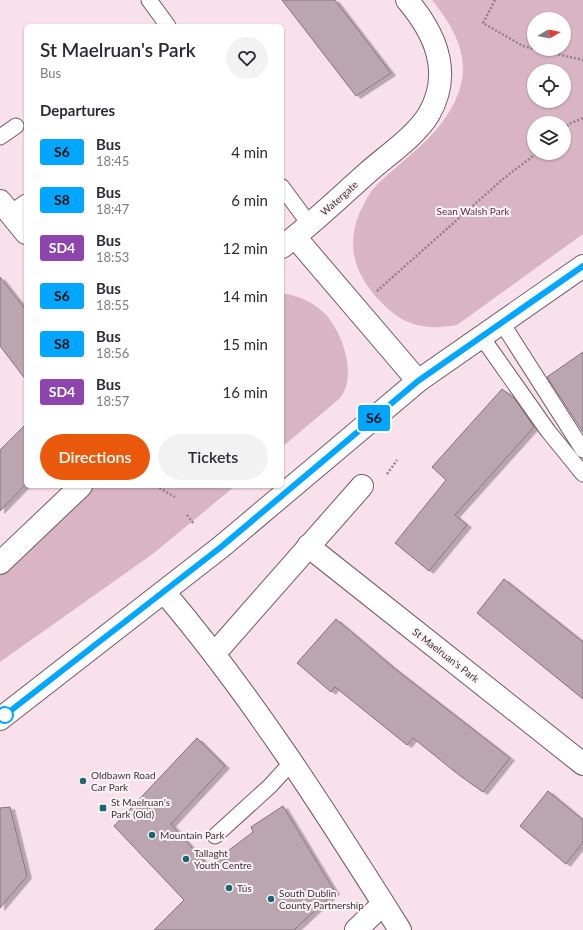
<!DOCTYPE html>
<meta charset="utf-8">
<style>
body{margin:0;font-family:Lato,sans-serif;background:#f2f2f3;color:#2b2b33;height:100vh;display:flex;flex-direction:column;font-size:15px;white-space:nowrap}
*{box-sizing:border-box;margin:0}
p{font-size:13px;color:#7c7c81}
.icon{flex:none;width:22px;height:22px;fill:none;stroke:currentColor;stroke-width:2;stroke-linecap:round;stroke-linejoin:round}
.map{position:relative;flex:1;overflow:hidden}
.panel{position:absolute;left:24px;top:24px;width:260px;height:464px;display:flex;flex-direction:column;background:#fff;border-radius:6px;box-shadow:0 1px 3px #0004}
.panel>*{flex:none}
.badge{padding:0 8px;border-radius:3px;font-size:14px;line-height:26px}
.needle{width:26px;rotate:80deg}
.buttons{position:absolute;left:527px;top:12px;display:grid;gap:8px}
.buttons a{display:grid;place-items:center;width:44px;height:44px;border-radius:50%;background:#fff;box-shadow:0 1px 3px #0004;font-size:20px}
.map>.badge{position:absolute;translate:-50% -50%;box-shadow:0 0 0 2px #fff}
h2{padding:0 16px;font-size:15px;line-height:36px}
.round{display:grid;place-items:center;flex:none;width:42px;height:42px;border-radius:21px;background:#f2f2f3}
.head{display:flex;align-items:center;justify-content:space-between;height:68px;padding:0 16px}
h1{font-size:19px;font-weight:600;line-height:30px}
.button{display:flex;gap:8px;margin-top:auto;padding:8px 16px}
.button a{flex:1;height:46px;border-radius:24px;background:#ea580c;color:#fff;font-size:16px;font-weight:600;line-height:46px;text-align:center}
.button a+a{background:#f2f2f3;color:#2b2b33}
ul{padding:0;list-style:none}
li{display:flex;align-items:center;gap:12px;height:48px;padding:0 16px}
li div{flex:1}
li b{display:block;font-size:15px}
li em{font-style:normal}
li .badge{min-width:44px;font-weight:700;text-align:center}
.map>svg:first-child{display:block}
.green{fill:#d9b5c4;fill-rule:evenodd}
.building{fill:#bba6af;stroke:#87737b;filter:url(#shadow)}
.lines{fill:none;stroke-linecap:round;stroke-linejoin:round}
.service-casing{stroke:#6f5c63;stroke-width:17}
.minor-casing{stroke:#6f5c63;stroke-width:24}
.secondary-casing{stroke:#6f5c63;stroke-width:24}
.path{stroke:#918288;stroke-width:2.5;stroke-dasharray:2 2;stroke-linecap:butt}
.service{stroke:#fff;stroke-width:15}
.minor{stroke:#fff;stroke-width:22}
.secondary{stroke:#fff;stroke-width:22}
.line-casing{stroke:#fff;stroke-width:9}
.line{stroke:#00a6ff;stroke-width:6}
.stop-dot{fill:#fff;stroke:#00a6ff;stroke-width:2}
.poi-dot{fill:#1c6672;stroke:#fcf3f7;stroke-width:1.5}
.labels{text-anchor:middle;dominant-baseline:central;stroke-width:4;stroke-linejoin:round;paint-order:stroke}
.street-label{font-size:10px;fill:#3b3336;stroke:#fcf3f7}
.park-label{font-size:10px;fill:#5c2c43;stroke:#fcf3f7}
.poi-label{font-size:10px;fill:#3b3336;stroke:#fcf3f7;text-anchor:start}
</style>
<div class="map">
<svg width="583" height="930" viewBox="0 0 583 930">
<defs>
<filter id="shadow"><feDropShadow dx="4.5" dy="2.5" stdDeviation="0" flood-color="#0004"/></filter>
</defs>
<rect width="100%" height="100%" fill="#f8e1eb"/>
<g class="green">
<path d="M432,0H583V234L457,325C423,331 402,325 379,300C355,274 346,248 359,214C363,206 368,195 374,188C404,157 442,136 458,94C472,59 454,27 432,0ZM534,19H564V49H534ZM534,71H564V101H534ZM534,123H564V153H534Z"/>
<path d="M282,293C298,296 312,301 323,312C342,329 359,378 339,399L282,447Z"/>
<path d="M93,486H235L154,553L0,662V569Z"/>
</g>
<g class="building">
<path d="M282,0H335L391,73L356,96Z"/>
<path d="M0,277L26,310V380L0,346Z"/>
<path d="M583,352V432L547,377Z"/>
<path d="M502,389L515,399L534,427L455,515L467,525L429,571L395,543L446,480L432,467Z"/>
<path d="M26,424V484L0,511V450Z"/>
<path d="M504,579L583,642V699L477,613Z"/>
<path d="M336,619L394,668L510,758L483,792L459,775L413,738L407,745L335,687L331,692L297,663Z"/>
<path d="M197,738L225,766L171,824L208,866L253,832L251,827L283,806L335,892L294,930H154L184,900L114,826Z"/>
<path d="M548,791L583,820V842L566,864L520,826Z"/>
<path d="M10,807L27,876L0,908V808Z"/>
</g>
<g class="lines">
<defs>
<g id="service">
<path d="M149,0L168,26"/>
<path d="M0,137L16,126"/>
<path d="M282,187L310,225"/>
<path d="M10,213L26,202"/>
<path d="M502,323L583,450"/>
<path d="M481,336L548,431L583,474"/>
<path d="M215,836L270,786L292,762"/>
</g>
<g id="minor">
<path d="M0,201L26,233"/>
<path d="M295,237L418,381"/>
<path d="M282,247C312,224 339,198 367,173C386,156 416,136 429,114C453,72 435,33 407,0"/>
<path d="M308,546L583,764"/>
<path d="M0,563L81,486"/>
<path d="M164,592C253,697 327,814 400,930"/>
<path d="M215,653L362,486"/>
<path d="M356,930L383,904"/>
</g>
<path id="secondary" d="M0,719L221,547L418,381L583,266"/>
</defs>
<use href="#service" class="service-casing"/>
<use href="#minor" class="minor-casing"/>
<use href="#secondary" class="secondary-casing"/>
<g class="path">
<path d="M495,0L483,23L523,46L534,49"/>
<path d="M535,49L583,60"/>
<path d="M564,129L569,124L583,118"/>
<path d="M377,291L503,179L537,153"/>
<path d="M387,474L397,460"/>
<path d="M156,486L175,497"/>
<path d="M187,515L194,524"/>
</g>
<use href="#service" class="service"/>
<use href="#minor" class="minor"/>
<use href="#secondary" class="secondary"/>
</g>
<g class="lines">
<defs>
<path id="line" d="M0,719L221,547L418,381L583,266"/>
</defs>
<use href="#line" class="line-casing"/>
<use href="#line" class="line"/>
</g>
<circle class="stop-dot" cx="5" cy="715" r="8"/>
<g class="poi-dot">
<circle cx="83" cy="781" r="4"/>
<rect x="99" y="804" width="8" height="8" rx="2"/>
<circle cx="152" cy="835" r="4"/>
<circle cx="186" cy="859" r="4"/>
<circle cx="229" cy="888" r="4"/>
<circle cx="271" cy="899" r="4"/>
</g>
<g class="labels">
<g class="street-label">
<text transform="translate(339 198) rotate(-42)">Watergate</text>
<text transform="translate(446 655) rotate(38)">St Maelruan's Park</text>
</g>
<g class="park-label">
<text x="473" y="211">Sean Walsh Park</text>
</g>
<g class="poi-label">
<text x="91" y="775">Oldbawn Road<tspan x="91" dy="12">Car Park</tspan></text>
<text x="111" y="802">St Maelruan's<tspan x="111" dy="12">Park (Old)</tspan></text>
<text x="160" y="835">Mountain Park</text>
<text x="194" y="853">Tallaght<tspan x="194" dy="12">Youth Centre</tspan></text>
<text x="237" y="888">Tús</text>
<text x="279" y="893">South Dublin<tspan x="279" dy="12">County Partnership</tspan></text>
</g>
</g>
</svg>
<div class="buttons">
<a><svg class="needle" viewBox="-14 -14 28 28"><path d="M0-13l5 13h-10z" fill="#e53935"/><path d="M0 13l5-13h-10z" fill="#7c7c81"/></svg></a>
<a><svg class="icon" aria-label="locate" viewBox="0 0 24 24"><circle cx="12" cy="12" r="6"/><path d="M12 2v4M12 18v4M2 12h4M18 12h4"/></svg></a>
<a><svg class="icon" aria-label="layers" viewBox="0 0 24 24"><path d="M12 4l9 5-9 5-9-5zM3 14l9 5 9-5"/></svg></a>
</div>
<b class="badge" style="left:374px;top:418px;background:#00a6ff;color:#111">S6</b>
<section class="panel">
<div class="head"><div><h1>St Maelruan's Park</h1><p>Bus</p></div><a class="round"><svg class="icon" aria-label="heart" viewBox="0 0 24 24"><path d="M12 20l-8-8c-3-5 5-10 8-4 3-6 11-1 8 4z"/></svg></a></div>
<h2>Departures</h2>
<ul>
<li><span class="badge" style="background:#00a6ff;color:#111">S6</span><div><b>Bus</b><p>18:45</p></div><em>4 min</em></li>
<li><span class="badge" style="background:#00a6ff;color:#111">S8</span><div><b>Bus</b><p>18:47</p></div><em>6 min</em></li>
<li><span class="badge" style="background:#8e44ad;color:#fff">SD4</span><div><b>Bus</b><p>18:53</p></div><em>12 min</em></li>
<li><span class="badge" style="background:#00a6ff;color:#111">S6</span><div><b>Bus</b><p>18:55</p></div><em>14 min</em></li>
<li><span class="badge" style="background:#00a6ff;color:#111">S8</span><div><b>Bus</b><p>18:56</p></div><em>15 min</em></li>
<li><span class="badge" style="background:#8e44ad;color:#fff">SD4</span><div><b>Bus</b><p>18:57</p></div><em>16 min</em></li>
</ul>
<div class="button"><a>Directions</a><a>Tickets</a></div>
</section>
</div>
